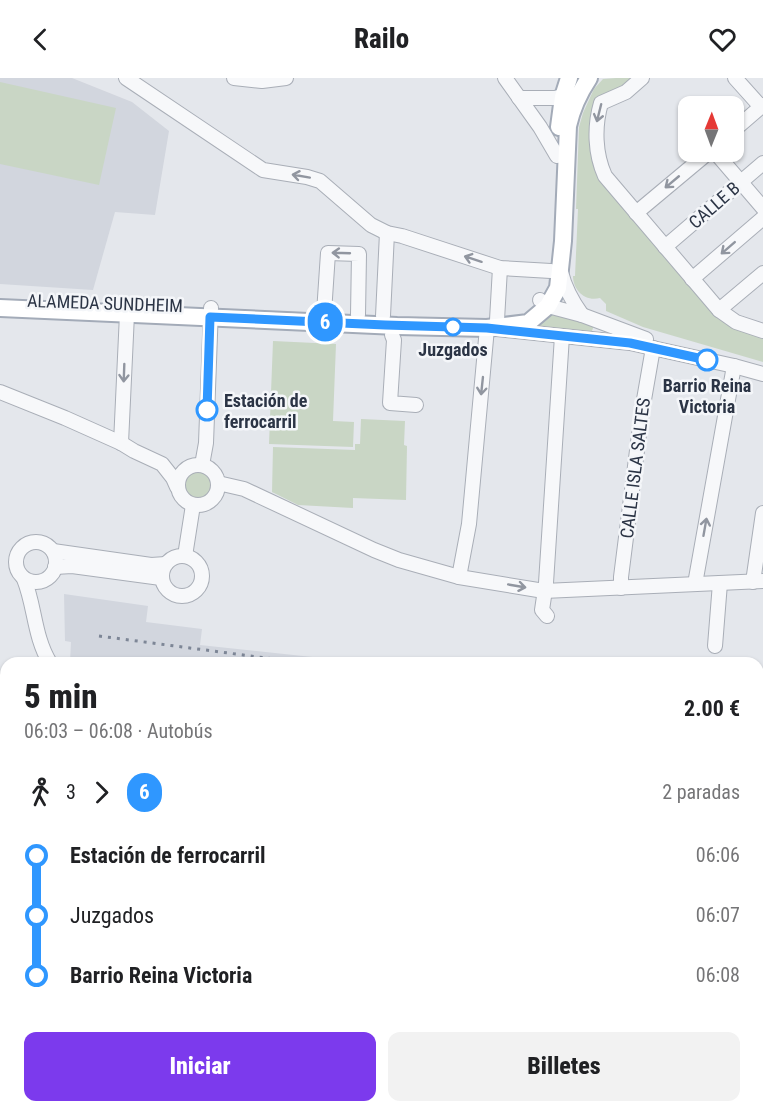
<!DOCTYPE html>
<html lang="es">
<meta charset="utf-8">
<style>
body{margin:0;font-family:"Roboto Condensed",sans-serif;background:#f2f2f2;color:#202124;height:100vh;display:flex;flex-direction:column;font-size:22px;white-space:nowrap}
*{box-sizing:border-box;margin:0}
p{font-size:20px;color:#757577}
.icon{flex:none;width:33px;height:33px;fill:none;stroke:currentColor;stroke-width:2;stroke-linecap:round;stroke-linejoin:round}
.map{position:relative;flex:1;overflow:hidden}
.side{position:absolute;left:0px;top:579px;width:764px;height:456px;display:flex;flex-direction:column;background:#fff;border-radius:18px 18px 0 0;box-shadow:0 2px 4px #0004}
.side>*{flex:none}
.badge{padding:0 12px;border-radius:20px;font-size:21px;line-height:39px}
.needle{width:39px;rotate:1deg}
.controls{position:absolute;left:678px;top:18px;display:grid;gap:12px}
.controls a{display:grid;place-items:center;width:66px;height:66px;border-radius:12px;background:#fff;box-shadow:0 2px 4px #0004;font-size:30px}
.map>.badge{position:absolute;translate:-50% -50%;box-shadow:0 0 0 3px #fff}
.legs{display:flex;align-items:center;gap:9px;height:66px;padding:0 24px;font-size:20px}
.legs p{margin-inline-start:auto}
.overview{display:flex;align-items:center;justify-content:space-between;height:102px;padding:0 24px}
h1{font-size:33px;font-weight:800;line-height:45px}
.button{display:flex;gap:12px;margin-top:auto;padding:12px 24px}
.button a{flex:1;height:69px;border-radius:12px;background:#7c3aed;color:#fff;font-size:24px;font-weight:800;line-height:69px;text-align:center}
.button a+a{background:#f2f2f2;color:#202124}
ul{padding:0 24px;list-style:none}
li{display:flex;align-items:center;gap:21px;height:60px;font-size:22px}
li i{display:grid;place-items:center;width:9px;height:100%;margin:0 8px;background:currentColor}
li i::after{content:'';width:15px;height:15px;margin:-8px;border:4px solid;border-radius:50%;background:#fff}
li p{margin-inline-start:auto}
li:first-child i{background:linear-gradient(#0000 50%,currentColor 0)}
li:last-child i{background:linear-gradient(currentColor 50%,#0000 0)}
header{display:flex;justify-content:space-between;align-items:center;height:78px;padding:0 24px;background:#fff;font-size:27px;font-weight:800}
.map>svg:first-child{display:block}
.built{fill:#d2d6de}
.green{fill:#c9d6c5}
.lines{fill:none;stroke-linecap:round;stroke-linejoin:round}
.river{stroke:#9fb4cc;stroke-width:16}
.minor-casing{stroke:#a9aeb7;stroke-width:16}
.major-casing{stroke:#a3abb8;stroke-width:20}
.minor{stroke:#f7f8fa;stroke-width:14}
.major{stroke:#fff;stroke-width:16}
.rail{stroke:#7d8696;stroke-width:3;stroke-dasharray:3 6;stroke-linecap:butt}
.oneway{stroke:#9196a0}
.line-1-casing{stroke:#fff;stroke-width:14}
.line-1{stroke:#2f97ff;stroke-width:9}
.stop-1-dot{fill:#fff;stroke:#2f97ff;stroke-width:3}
.labels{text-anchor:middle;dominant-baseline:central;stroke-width:5;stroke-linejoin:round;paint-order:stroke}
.street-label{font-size:18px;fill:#2b3445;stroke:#f4f6f9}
.stop-label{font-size:18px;font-weight:bold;fill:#2b3445;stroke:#f4f6f9}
</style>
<header><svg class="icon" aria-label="back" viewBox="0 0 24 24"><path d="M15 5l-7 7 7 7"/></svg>Railo<svg class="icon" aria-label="heart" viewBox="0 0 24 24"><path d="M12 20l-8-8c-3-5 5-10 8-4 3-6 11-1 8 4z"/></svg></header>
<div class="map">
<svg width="763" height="1035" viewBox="0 0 763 1035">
<rect width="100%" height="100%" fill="#e4e7ec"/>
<g class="built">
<path d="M0,0H72L132,24L169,53L155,137L115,134L93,212L0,206Z"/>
<path d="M64,516L148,528L146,544L202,551L200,567L368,585H70L71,564L65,563Z"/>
</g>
<g class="green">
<path d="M616,0H632L620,10L597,21L593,28L592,39L593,84L595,94L601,102L717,237L763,259V284L643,249L606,233V226L600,220C585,224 573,212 573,198H575L578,131H576L579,49L583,35L588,24L594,11L603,1Z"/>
<path d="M0,4L116,30L99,107L0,86Z"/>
<path d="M554,236L594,247L591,256L530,250L549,237Z"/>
<path d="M273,263L336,266L333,343L354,344L353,369L269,366Z"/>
<path d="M361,341L405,343L404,367L407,368L406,422L353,420V430L298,427L272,414L273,369L355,372V366H360Z"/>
<circle cx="198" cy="407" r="14"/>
</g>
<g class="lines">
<path class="river" d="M591,1029L603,1035"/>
<defs>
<g id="minor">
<path d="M126,0L263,92L307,99L320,103L371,147L387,155L402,158L500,190L551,193"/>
<path d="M234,0L262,3L286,0"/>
<path d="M505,0L540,49L557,78"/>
<path d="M642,0L626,14L601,25C594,49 595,76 605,98L719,232L736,244L763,253"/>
<path d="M735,0L761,29"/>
<path d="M519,20H555L570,16"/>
<path d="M734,52L763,27"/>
<path d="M715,74L763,130"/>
<path d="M636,135L709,74"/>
<path d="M665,169L763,85"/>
<path d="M561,194C565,211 572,223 582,237"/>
<path d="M692,201L763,140"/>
<path d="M540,222L548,228L582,237L646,261"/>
<path d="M719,232L763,195"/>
<path d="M324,235L328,175L359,176L358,237"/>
<path d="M383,238L387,155"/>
<path d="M497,242L500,190"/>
<path d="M392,257L394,262L390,325L416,327"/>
<path d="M0,314L65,340L121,365L134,373L162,386L173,400L177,409"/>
<path d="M121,365L127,236"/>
<circle cx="198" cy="407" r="20"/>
<path d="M202,387L206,365L211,230"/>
<path d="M218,405L244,411L374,472L399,482L459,499L544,513L763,503"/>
<circle cx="36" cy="484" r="20"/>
<path d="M53,473L151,487L166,486"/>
<circle cx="182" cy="498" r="20"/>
<path d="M185,478L193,427"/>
<path d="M55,489L72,488L161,500"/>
<path d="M459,499L469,446L487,250L630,265L734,288L763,296"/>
<path d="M24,501C35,528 34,559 50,585"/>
<path d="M753,504L763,435"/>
<path d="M695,506L734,288"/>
<path d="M621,510V499L642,333L653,270"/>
<path d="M547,538L542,532L546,505L562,258"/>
<path d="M715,568L720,505"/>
<path d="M758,967L763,962"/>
<path d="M59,1035L63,1029"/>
<path d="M678,1035L685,1029"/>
</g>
<g id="major">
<path d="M559,49L563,19L569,0"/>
<path d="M0,230L397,248L487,250L528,245L548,228L558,210L563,163L568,48C572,30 579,15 589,0"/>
</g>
</defs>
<use href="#minor" class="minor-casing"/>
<use href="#major" class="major-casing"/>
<use href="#minor" class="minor"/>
<use href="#major" class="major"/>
<g class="rail">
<path d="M99,558L304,585"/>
<path d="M758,644L763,645"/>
</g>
</g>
<defs><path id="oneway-shaft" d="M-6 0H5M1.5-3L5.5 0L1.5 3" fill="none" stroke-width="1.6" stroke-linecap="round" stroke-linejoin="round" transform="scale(1.5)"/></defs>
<g class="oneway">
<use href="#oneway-shaft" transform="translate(599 35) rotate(104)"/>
<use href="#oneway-shaft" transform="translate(301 98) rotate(-170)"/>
<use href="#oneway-shaft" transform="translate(672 104) rotate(140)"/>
<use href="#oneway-shaft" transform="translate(728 170) rotate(139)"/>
<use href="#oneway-shaft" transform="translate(341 175) rotate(-178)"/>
<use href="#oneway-shaft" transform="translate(473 181) rotate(-162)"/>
<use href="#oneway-shaft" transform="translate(124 295) rotate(92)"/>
<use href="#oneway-shaft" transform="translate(482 308) rotate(96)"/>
<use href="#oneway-shaft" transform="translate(705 449) rotate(-80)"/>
<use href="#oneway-shaft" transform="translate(517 508) rotate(10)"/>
</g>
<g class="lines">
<defs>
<path id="line-1" d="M207,332L210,239L385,247L487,250L630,265L707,282"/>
</defs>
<use href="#line-1" class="line-1-casing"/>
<use href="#line-1" class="line-1"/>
</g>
<g class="stop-1-dot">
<circle cx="453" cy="249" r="8"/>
<circle cx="707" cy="282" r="10"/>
<circle cx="207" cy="332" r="10"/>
</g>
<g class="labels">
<g class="street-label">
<text transform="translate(714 127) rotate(-41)">CALLE B</text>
<text transform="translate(105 225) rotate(2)">ALAMEDA SUNDHEIM</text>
<text transform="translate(635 390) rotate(-83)">CALLE ISLA SALTES</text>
</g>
<g class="stop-label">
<text x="453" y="271">Juzgados</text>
<text x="707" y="307">Barrio Reina<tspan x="707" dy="21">Victoria</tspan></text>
<text x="224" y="322" text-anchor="start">Estación de<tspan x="224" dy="21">ferrocarril</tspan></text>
</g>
</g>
</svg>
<div class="controls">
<a><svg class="needle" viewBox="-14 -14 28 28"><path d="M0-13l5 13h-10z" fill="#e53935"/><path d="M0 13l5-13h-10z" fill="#757577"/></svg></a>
</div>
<b class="badge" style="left:325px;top:244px;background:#2f97ff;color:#fff">6</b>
<section class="side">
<div class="overview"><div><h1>5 min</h1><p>06:03 – 06:08 · Autobús</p></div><b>2.00 €</b></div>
<div class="legs"><svg class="icon" aria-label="walk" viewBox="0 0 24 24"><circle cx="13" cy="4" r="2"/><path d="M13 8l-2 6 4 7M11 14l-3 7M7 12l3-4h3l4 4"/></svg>3<svg class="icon" aria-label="forward" viewBox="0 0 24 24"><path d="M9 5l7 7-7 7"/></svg><b class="badge" style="background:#2f97ff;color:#fff">6</b><p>2 paradas</p></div>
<ul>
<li><i style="color:#2f97ff"></i><b>Estación de ferrocarril</b><p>06:06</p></li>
<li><i style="color:#2f97ff"></i><span>Juzgados</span><p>06:07</p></li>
<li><i style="color:#2f97ff"></i><b>Barrio Reina Victoria</b><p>06:08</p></li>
</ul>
<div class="button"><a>Iniciar</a><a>Billetes</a></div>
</section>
</div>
